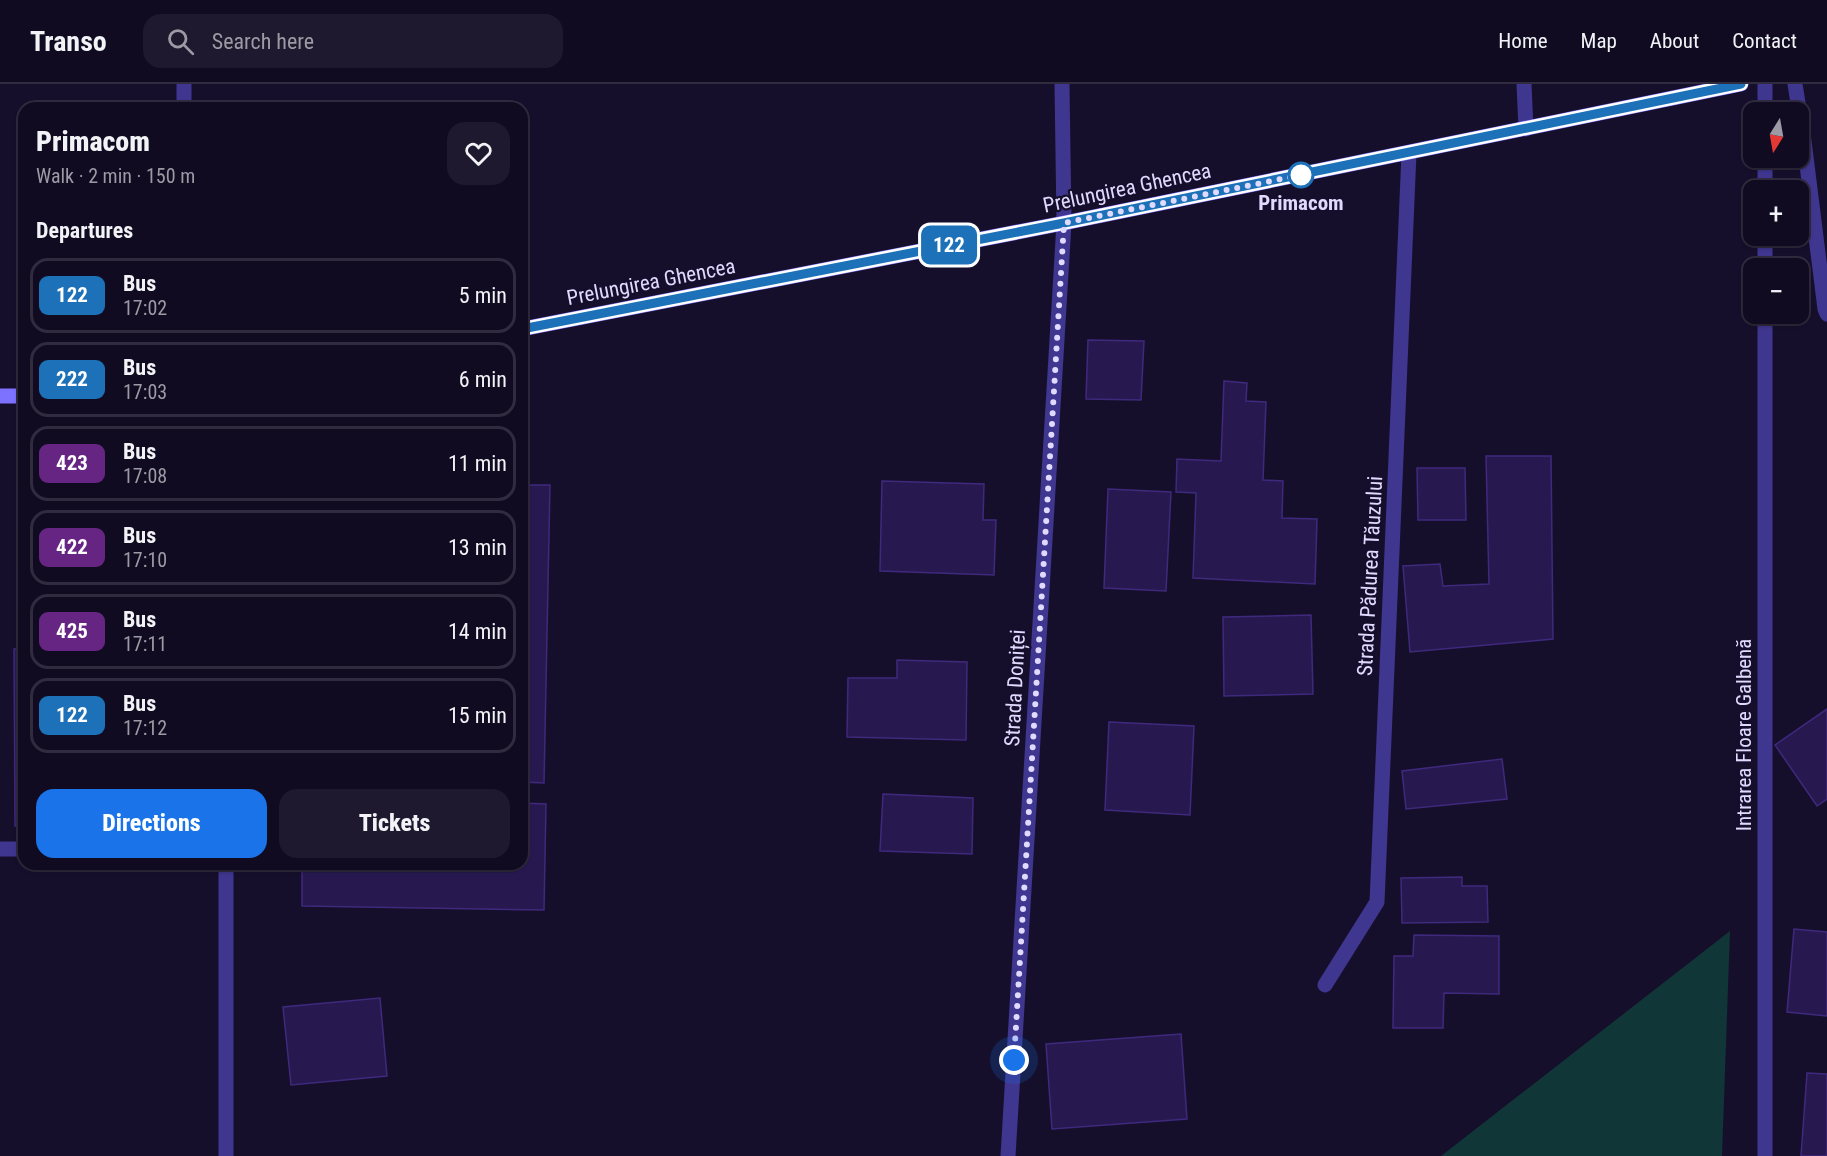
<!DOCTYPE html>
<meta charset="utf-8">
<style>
body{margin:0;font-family:"Roboto Condensed",sans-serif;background:#1e192e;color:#f1f3f6;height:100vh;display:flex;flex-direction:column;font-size:22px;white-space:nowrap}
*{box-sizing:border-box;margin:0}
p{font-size:20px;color:#9c9ba5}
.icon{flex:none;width:33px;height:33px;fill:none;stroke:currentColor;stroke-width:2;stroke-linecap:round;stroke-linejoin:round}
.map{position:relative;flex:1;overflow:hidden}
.panel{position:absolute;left:18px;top:18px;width:510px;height:768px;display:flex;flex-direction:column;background:#100b21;border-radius:18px;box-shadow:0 2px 4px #0004,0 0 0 2px #302b3f}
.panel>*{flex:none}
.badge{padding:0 12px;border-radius:9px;font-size:21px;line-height:39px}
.needle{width:39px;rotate:191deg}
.tools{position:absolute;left:1743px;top:18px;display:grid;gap:12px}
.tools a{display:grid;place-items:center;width:66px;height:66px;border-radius:12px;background:#100b21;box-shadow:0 2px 4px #0004,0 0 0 2px #302b3f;font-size:30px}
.you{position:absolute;width:30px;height:30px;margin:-15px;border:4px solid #fff;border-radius:50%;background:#1a73e8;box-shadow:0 0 0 9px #1a73e833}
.map>.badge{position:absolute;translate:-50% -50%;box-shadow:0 0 0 3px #fff}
h2{padding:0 18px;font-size:22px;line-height:54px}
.round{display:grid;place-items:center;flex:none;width:63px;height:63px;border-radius:18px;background:#1e192e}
.headline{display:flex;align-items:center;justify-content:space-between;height:102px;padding:0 18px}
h1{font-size:28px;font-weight:800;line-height:45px}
.action{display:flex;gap:12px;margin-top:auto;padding:12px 18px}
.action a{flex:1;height:69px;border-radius:18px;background:#1a73e8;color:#fff;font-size:24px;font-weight:800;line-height:69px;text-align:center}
.action a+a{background:#1e192e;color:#f1f3f6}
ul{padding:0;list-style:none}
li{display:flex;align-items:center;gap:18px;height:75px;margin:0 12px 9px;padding:0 6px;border:3px solid #302b3f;border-radius:18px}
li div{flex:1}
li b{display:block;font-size:22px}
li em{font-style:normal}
li .badge{min-width:66px;font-weight:700;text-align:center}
header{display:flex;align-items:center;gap:36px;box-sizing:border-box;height:84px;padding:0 30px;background:#100b21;border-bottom:2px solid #302b3f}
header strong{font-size:28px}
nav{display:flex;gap:33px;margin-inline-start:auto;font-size:21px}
.search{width:420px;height:54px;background:#1e192e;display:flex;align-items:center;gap:15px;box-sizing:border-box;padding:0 21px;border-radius:18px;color:#9c9ba5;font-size:22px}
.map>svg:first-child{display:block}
.green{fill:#113637}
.building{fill:#27194f;stroke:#3f297d;stroke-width:1.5}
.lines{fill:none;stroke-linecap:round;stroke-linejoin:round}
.service{stroke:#3f368f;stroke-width:15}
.minor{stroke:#3f368f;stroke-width:15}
.tertiary{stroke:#3f368f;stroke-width:15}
.secondary{stroke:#7d71ff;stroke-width:15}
.line-casing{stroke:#fff;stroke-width:14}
.line{stroke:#1d71b8;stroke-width:9}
.walk{stroke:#e1daff;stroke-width:6;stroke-dasharray:0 10.8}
.stop-dot{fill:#fff;stroke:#1d71b8;stroke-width:3}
.labels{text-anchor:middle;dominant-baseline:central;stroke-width:4.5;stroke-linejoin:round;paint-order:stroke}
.street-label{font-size:21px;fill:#e1daff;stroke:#160f2c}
.stop-label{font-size:21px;font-weight:bold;fill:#e1daff;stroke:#160f2c}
</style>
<header>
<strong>Transo</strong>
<div class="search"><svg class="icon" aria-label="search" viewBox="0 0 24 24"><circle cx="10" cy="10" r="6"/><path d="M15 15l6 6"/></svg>Search here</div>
<nav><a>Home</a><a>Map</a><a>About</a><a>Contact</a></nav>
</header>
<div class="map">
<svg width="1827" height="1072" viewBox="0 0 1827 1072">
<rect width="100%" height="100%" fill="#160f2c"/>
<path class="green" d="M1730,847L1722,1072H1441Z"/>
<g class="building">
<path d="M1088,256L1144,257L1141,316L1086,315Z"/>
<path d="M1224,297L1247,299L1246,317L1266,318L1263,396L1283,397L1282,434L1317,435L1315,500L1193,494L1196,409L1176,408L1177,375L1221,377Z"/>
<path d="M1486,372H1551L1553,555L1410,568L1403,482L1440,480L1443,502L1489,500Z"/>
<path d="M1417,384H1465L1466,436H1418Z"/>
<path d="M882,397L984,400L983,436H996L994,491L880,487Z"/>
<path d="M522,401H550L544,699L522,698Z"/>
<path d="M1108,405L1171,408L1166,507L1104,504Z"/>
<path d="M1311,531L1313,610L1224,612L1223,533Z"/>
<path d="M14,565H24V742H15Z"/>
<path d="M897,576L967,578L966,656L847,653L848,594H897Z"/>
<path d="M1827,625V715L1817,722L1775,661Z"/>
<path d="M1109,638L1194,642L1190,731L1105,726Z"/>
<path d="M1502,675L1507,715L1406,725L1402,687Z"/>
<path d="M883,710L973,714L972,770L880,767Z"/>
<path d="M522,719L546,720L544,826L302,822V780H522Z"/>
<path d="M1462,793V802H1487L1488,838L1402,839L1401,794Z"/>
<path d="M1794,845L1827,848V932L1787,928Z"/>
<path d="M1414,851L1499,852V910L1444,909L1443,944H1393L1394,872H1413Z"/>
<path d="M380,914L387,992L291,1001L283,923Z"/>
<path d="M1181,950L1187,1035L1052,1045L1046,960Z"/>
<path d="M1807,989L1827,990V1072H1801Z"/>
</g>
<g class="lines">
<g class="service">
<path d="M1795,0L1804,57L1825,225L1827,230"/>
<path d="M0,765H24"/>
</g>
<g class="minor">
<path d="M1524,0L1526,45"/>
<path d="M1765,28V0"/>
<path d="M1765,106V74"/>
<path d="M1765,184V152"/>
<path d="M226,780V1072"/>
<path d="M1325,901L1377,818L1409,69"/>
<path d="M1008,1072L1064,139L1062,0"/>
<path d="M1765,1072V230"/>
</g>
<path class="tertiary" d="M184,24V0"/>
<g class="secondary">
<path d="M522,245L1064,139L1741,0"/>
<path d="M0,312H24"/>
</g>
</g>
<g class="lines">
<defs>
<path id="line" d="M522,245L1064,139L1741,0"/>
</defs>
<use href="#line" class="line-casing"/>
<use href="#line" class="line"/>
<path class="walk" d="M1014,976L1064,139L1301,91"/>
</g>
<circle class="stop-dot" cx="1301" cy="91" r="12"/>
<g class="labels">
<g class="street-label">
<text transform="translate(1127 104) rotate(-12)">Prelungirea Ghencea</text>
<text transform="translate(651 198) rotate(-11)">Prelungirea Ghencea</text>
<text transform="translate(1370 492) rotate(-87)">Strada Pădurea Tăuzului</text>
<text transform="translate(1015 604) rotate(-87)">Strada Doniței</text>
<text transform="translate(1744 651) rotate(-90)">Intrarea Floare Galbenă</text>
</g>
<g class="stop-label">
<text x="1301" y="119">Primacom</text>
</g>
</g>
</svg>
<div class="tools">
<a><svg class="needle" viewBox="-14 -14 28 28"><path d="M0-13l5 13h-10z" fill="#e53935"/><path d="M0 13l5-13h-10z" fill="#9c9ba5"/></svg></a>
<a>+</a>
<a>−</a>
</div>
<div class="you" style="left:1014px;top:976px"></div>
<b class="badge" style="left:949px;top:161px;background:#1d71b8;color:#fff">122</b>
<section class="panel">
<div class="headline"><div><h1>Primacom</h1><p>Walk · 2 min · 150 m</p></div><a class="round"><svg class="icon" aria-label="heart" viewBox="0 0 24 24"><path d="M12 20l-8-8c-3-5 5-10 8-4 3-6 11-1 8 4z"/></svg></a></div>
<h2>Departures</h2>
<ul>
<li><span class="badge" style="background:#1d71b8;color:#fff">122</span><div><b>Bus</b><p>17:02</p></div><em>5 min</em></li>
<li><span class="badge" style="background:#1d71b8;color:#fff">222</span><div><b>Bus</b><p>17:03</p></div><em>6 min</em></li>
<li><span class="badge" style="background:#662483;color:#fff">423</span><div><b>Bus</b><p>17:08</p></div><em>11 min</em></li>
<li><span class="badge" style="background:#662483;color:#fff">422</span><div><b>Bus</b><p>17:10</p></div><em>13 min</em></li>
<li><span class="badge" style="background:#662483;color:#fff">425</span><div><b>Bus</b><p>17:11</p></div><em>14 min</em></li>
<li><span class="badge" style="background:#1d71b8;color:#fff">122</span><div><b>Bus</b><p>17:12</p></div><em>15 min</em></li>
</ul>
<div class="action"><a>Directions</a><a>Tickets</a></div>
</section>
</div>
